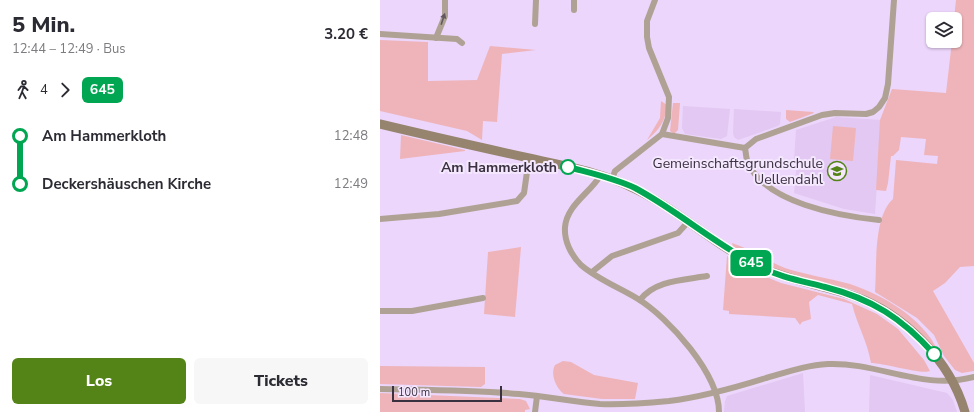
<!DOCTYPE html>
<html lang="de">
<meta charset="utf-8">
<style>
body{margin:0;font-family:"Nunito Sans",sans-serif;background:#f7f7f7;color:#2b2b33;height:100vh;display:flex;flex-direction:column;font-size:15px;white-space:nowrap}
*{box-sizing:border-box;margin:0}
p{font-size:13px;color:#7c7c81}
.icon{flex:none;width:22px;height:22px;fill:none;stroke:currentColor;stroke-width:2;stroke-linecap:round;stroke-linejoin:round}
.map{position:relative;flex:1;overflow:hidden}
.sheet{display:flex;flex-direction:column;background:#fff;width:380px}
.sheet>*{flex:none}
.badge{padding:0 8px;border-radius:6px;font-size:14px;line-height:26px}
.buttons{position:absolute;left:546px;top:12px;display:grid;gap:8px}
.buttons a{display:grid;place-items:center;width:36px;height:36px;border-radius:6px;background:#fff;box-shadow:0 1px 3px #0004;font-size:20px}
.scale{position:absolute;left:12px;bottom:10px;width:110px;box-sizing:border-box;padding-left:4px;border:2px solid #39313f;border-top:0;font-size:11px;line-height:14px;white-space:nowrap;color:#39313f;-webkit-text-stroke:3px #f4e7fe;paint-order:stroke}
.map>.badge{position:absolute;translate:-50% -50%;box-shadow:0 0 0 2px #fff}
.legs{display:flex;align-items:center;gap:6px;height:44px;padding:0 12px;font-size:13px}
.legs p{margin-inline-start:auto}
.summary{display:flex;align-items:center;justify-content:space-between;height:68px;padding:0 12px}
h1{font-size:22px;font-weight:800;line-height:30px}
.action{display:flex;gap:8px;margin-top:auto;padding:8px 12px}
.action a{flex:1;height:46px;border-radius:6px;background:#548417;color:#fff;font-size:16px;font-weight:800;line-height:46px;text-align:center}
.action a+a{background:#f7f7f7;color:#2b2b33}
ul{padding:0 12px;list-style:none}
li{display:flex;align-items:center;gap:14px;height:48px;font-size:15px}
li i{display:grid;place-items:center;width:6px;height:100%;margin:0 5px;background:currentColor}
li i::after{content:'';width:10px;height:10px;margin:-5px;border:3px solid;border-radius:50%;background:#fff}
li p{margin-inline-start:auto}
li:first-child i{background:linear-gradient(#0000 50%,currentColor 0)}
li:last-child i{background:linear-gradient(currentColor 50%,#0000 0)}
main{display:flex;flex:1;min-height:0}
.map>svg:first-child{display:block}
.built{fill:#e2c8f2}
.green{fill:#eeb4ba}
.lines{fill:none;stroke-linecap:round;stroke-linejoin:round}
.street{stroke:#afa294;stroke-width:6}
.secondary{stroke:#96846f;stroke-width:9}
.oneway{fill:#62595d}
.line-1-casing{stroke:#fff;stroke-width:9}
.line-1{stroke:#00a651;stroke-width:6}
.stop-1-dot{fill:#fff;stroke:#00a651;stroke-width:2}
.labels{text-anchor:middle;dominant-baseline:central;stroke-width:4;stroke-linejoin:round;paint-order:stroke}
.poi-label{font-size:14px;fill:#39313f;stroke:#f4e7fe;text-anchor:end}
.stop-label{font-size:14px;font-weight:bold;fill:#39313f;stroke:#f4e7fe;text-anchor:end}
</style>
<main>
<section class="sheet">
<div class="summary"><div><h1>5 Min.</h1><p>12:44 – 12:49 · Bus</p></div><b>3.20 €</b></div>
<div class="legs"><svg class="icon" aria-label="walk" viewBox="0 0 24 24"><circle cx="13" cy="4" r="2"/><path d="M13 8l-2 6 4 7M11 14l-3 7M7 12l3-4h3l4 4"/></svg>4<svg class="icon" aria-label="forward" viewBox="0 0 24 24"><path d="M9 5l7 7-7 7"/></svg><b class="badge" style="background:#00a651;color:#fff">645</b></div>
<ul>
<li><i style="color:#00a651"></i><b>Am Hammerkloth</b><p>12:48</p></li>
<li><i style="color:#00a651"></i><b>Deckershäuschen Kirche</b><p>12:49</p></li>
</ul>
<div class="action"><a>Los</a><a>Tickets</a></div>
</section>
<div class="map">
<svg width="594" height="412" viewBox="0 0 594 412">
<rect width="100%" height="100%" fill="#ecd6fb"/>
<g class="built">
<path d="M303,106L350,109L347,136L341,139L305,134L302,128Z"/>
<path d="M354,109L401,112L400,124L398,126L358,140L354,137L353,133Z"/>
<path d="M456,117L501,120L495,214L464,209L414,193L417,161L414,160L416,130Z"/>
<path d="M423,373L425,412H344L345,401L347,396Z"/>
<path d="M490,375L567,393L573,400L577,412H489Z"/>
</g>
<g class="green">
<path d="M576,0H594V266L580,267L565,283L553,291L594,363V371L582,373L575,370L564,356L554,335L537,318L495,292C497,266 493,217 513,199L516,160L557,164L558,156L544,155L546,139L521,137L519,150L513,156H511L508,183L506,191L496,190L500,120L512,89L566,93L572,41H575L574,19Z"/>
<path d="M0,40L48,42V81L97,80L110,46L156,50L122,54L117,122L103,121L102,140L87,131L0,111Z"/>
<path d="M281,101L287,105C286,121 279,130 267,140L280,118Z"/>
<path d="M293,103H300L298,130L294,134L290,131Z"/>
<path d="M406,110L433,112L434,113L410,122L406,119Z"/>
<path d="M453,126L476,128L473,161L450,159Z"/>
<path d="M21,135L85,150V151L20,159Z"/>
<path d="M352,243C371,249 387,261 405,268C426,275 449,278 470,284C503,295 543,318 558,351L526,321L499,302L473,290L402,272L382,264L353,247Z"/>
<path d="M141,247L135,317L104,314L108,252Z"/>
<path d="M347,256L372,271L401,283L464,299L497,314L518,329L544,360L550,371C543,375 504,363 491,363C487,340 477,325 472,304L438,295L429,302L431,319L422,322L420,325L415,318L349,314V311L343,310Z"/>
<path d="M183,361L191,362L214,375L258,383L255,399H222L184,394C176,388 170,374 175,365Z"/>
<path d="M0,366L105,367V384L101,387L0,384Z"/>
<path d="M0,393L140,399L146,401L150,409L145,410V412H0Z"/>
</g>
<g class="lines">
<g class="street">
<path d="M194,10V0"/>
<path d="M155,24L156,0"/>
<path d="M0,34L77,39L82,43"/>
<path d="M56,38L65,16V0"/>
<path d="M282,134L365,148L376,139L442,115L455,113L486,114L493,112L499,107L505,98L508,84L514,0"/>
<path d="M365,148C366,153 366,159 368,163C386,203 459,216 499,220"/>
<path d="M220,176C210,193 187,205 185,227C184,241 191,255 201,265C217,279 240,288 258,299C289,318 339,374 339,412"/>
<path d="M232,179L235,171L282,134L288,118L289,97L269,48L267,37V21L275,0"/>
<path d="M0,219L59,214L137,201L144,193L148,165"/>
<path d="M212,272L232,256L298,233L308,222"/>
<path d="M260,300C275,280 304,280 327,276"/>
<path d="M0,311H32L103,298"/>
<path d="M0,389C46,390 93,390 139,394C166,396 193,402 220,404C243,405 267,403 289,401C323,397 354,388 386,378C407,372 427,365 448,364C498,362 543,391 594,377"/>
<path d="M155,412L157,396"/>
</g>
<path class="secondary" d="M0,124C50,136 99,147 149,158C184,166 221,172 253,188C298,209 335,246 380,267C410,281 443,285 474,296C524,314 570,360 585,412"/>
</g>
<defs><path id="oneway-solid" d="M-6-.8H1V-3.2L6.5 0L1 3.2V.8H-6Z"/></defs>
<use class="oneway" href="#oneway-solid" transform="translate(63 19) rotate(-72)"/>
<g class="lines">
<defs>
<path id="line-1" d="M188,167C210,173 234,178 255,188C298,211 335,244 378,266C399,277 422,281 445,287C492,299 522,318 554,354"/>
</defs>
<use href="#line-1" class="line-1-casing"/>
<use href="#line-1" class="line-1"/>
</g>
<defs>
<symbol id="school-ring" viewBox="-11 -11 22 22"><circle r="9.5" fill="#f4e7fe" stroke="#548417" stroke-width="1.5"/><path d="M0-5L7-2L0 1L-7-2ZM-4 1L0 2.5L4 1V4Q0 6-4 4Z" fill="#548417"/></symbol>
</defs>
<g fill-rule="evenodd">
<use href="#school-ring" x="446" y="160" width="22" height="22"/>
</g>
<g class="stop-1-dot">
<circle cx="188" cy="167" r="7"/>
<circle cx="554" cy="354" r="7"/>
</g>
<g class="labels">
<g class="poi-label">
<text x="443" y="163">Gemeinschaftsgrundschule<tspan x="443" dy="16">Uellendahl</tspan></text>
</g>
<g class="stop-label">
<text x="177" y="167">Am Hammerkloth</text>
</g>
</g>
</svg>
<div class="buttons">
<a><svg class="icon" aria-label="layers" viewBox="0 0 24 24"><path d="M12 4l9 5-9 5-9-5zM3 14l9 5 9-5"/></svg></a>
</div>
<div class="scale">100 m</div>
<b class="badge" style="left:371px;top:263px;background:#00a651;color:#fff">645</b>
</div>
</main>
